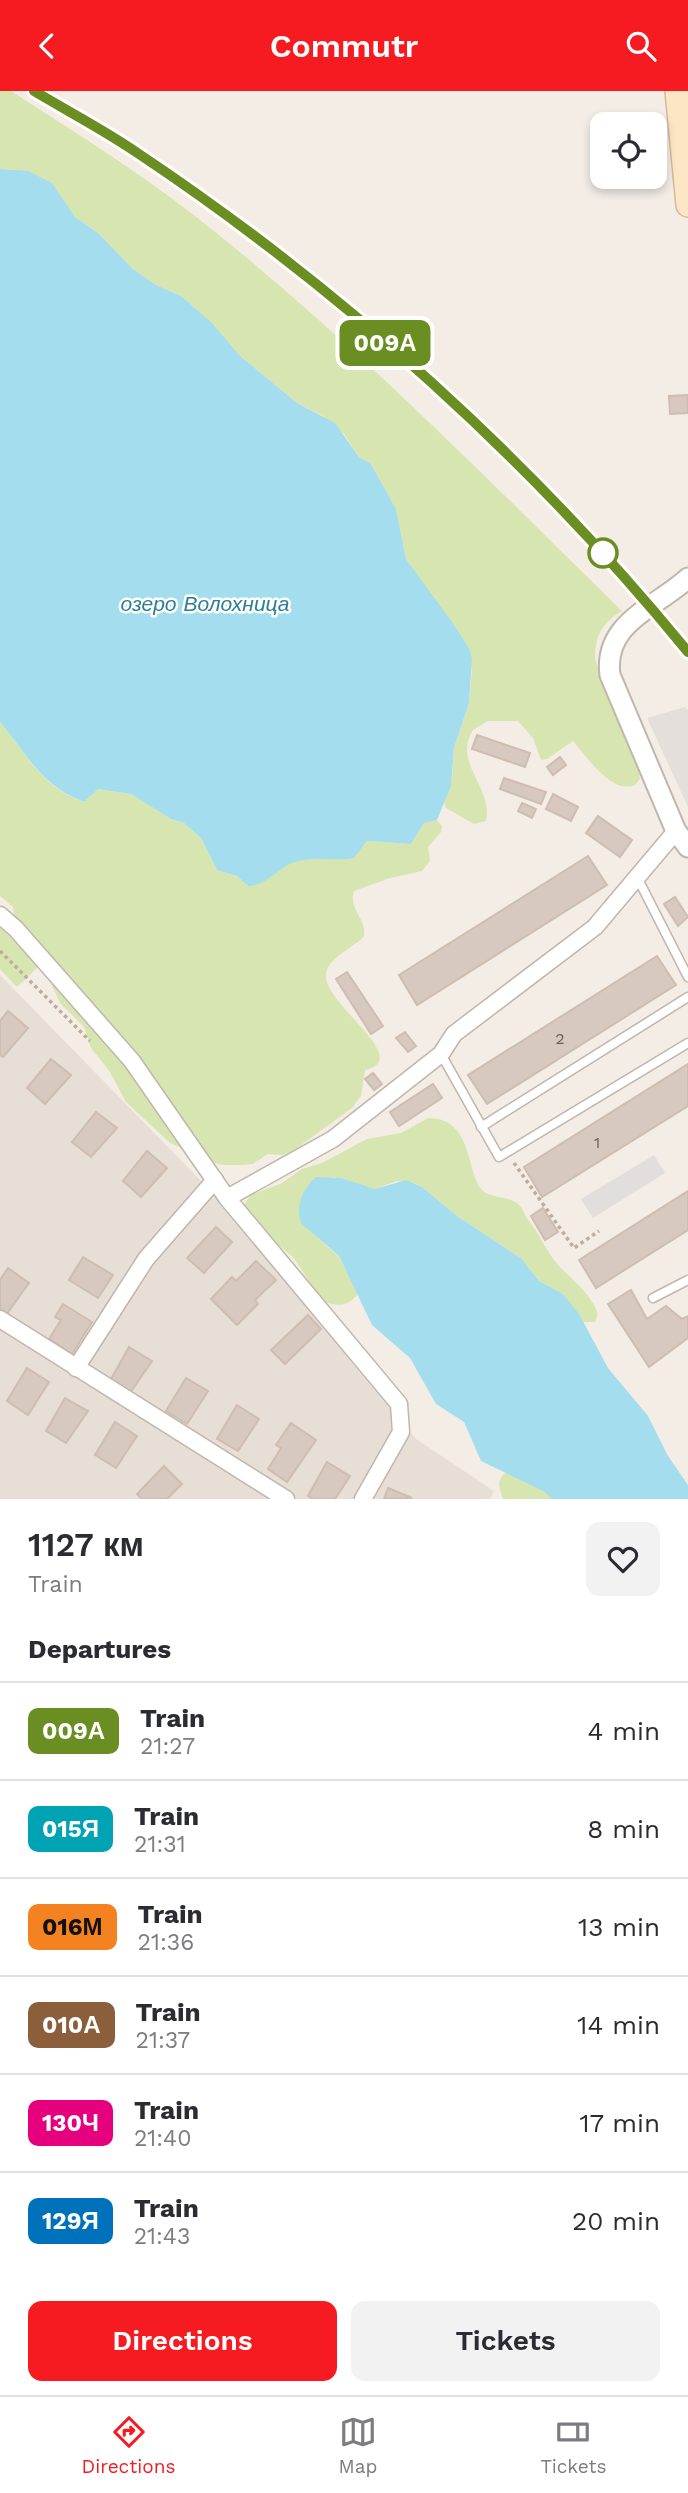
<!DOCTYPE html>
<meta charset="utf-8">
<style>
body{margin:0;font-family:"Work Sans",sans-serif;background:#f2f2f3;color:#2b2b33;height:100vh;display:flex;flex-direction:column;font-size:26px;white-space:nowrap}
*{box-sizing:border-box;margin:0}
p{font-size:23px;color:#7c7c81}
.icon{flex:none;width:38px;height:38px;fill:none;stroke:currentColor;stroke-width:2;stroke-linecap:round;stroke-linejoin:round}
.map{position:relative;height:1408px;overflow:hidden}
.side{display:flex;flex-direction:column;background:#fff;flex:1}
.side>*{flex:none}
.badge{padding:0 14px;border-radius:10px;font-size:24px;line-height:46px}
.fabs{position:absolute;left:590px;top:21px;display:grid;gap:14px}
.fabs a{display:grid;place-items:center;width:77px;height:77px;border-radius:14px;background:#fff;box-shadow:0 4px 10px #0003;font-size:35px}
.map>.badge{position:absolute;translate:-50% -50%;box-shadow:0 0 0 4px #fff}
h2{padding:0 28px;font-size:26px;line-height:63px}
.round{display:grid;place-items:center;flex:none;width:74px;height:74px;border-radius:14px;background:#f2f2f3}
.head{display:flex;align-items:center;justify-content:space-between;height:119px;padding:0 28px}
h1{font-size:33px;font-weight:600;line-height:52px}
.primary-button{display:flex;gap:14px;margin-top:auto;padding:14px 28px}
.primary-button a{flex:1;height:80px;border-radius:14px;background:#f51b21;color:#fff;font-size:28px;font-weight:600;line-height:80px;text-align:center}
.primary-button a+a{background:#f2f2f3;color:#2b2b33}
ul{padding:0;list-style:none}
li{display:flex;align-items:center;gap:21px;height:98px;padding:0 28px;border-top:2px solid #e1e1e2}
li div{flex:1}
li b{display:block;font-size:26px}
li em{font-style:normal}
li .badge{min-width:77px;font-weight:700;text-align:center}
header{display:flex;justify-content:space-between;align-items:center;height:91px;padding:0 28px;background:#f51b21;color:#fff;font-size:32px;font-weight:600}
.menu{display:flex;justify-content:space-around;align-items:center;height:98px;border-top:2px solid #e1e1e2;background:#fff;font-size:19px;color:#7c7c81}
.menu a{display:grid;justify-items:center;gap:4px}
.menu .selected{color:#f51b21}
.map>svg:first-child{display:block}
.residential{fill:#e7ded5}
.industrial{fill:#e5dfdb}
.green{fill:#d7e6b0}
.parking{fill:#e1dedb}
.water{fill:#a4ddee}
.building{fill:#d7c9bf;stroke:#cfbdaf;stroke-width:2}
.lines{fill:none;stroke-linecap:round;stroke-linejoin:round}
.service-casing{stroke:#c1b6ac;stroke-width:11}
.minor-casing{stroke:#c1b6ac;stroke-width:19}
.tertiary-casing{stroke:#c1b6ac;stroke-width:23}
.secondary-casing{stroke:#d5ba99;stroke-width:26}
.path{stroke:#bfac9b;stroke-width:3.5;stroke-dasharray:3.5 3.5;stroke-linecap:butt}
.service{stroke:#fff;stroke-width:8}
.minor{stroke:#fff;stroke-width:16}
.tertiary{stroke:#fff;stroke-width:19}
.secondary{stroke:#fde6c6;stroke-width:23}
.rail{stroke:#969696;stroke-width:5;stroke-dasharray:9 9;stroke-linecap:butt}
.line-casing{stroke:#fff;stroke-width:16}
.line{stroke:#6b8e23;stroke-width:10}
.stop-dot{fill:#fff;stroke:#6b8e23;stroke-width:3.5}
.labels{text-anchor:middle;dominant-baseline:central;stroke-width:5;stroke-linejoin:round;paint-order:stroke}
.number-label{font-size:16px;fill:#6a6058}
.water-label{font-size:21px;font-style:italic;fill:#2c7d97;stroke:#fff}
</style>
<header><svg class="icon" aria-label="back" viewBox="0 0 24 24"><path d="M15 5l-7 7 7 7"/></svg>Commutr<svg class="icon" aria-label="search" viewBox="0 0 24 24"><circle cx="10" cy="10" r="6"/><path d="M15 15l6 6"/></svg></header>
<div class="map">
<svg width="688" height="1408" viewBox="0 0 688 1408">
<rect width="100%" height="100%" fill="#f3ede6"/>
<path class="residential" d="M0,884L204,1093L416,1348L494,1400L490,1408H0Z"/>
<path class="industrial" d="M685,616L688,619V716L647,627Z"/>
<g class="green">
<path d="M0,0H11C73,40 136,79 195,125C348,245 483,384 622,520C602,532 595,545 595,568L639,681L640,688L635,694C612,704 586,665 573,650L547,668L541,669L533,647L518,630H488L473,639C452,672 494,697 486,730L474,733L446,717L444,711L452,687L454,657L469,612L472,579L470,559L406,468L396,418L371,373L359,366L344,343L323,325L297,312L239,264L181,205L156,194L133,178L98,142L75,126L51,92L14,79L0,78Z"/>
<path d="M0,631C27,663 40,695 83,711L98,698L131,703L171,728L184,732L201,747L217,779L237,785L248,795C267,791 278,776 297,770C324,762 349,779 367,750L411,753L424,732L437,729L442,735L441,741L428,756L430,770L422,780L390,787L354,800C348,818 367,828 364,845C354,857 328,866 326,883C322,912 415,968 365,979L361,1005L352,1017L293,1060L282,1064L268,1063L253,1073L243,1074H223L207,1070L169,1051L126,1011L110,981L91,957L84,936L60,912L48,886L55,870L15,827L13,816L0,805Z"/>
<path d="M0,836L39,875L17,896L0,878Z"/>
<path d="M428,1027C477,1027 464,1089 486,1102C496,1107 509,1106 517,1112C523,1116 525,1125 529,1130C540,1144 547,1162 559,1175C572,1189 586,1198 595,1216C598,1222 598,1225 595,1231H583L563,1203L539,1190L522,1168L457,1125L422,1096L414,1092L397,1090L375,1098L333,1086L318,1147L339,1166L358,1203C347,1216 338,1216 322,1210L294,1167L250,1130L244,1114L251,1104L282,1092L302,1078L322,1072L367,1048L401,1042Z"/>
<path d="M506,1381L543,1400L552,1408H503C499,1396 496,1390 506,1381Z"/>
</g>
<path class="parking" d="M654,1064L665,1082L593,1127L581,1108Z"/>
<g class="water">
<path d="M0,78L28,80L52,92L75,126L98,142L133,178L156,194L181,205L212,232L239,264L297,312L335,332L359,366L371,373L396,418L406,468L454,534L470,559L472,569L469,612L454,657L451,695L437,729L424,732L411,753L367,750L354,767C333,771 312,764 292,772C276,779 265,795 248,795L237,785L217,779L201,747L184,732L171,728L131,703L98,698L84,711C41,695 27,663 0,631Z"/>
<path d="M316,1086L341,1087L375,1098L406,1089L422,1096L457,1125L522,1168L539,1190L563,1203L579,1223L608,1277L648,1325L668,1365L688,1394V1408H552L543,1400L481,1370L464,1331L436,1313L410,1267L372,1234L339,1165L301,1132C295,1115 303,1097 316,1086Z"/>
</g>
<g class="building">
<path d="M687,304L688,322L670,323L669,305Z"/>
<path d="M477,644L530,662L525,676L472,658Z"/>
<path d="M560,666L566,674L553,684L547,676Z"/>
<path d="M504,687L546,701L541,713L500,698Z"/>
<path d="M553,703L578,716L571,730L546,718Z"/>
<path d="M522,712L536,718L532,727L518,720Z"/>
<path d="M598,725L632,749L620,766L586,742Z"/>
<path d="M588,765L607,794L417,914L399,884Z"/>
<path d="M675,806L688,826L678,835L664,813Z"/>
<path d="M657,865L676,894L487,1013L468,984Z"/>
<path d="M347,881L383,935L371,943L336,888Z"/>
<path d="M8,920L28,937L3,966L0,964V930Z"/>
<path d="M405,941L416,955L408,961L396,947Z"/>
<path d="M51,968L71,984L45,1013L27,997Z"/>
<path d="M688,973V1015L542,1106L524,1076Z"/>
<path d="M373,982L382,993L374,999L365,988Z"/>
<path d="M433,993L442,1007L399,1035L390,1021Z"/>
<path d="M96,1021L117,1037L91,1066L72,1051Z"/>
<path d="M147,1060L167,1077L141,1106L123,1090Z"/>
<path d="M688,1100V1139L596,1197L579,1169Z"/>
<path d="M543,1117L558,1141L545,1149L531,1125Z"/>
<path d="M216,1136L232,1151L204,1182L187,1167Z"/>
<path d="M83,1166L113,1184L98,1207L69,1189Z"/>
<path d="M256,1170L276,1189L255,1209L258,1213L237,1234L211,1208L232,1186L236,1190Z"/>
<path d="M8,1177L29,1192L6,1224L0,1219V1189Z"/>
<path d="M631,1199L647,1228L666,1215L682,1228L688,1225V1247L649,1276L608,1213Z"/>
<path d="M63,1213L92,1231L72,1263L49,1248L61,1229L55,1226Z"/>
<path d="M308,1224L321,1238L285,1273L271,1259Z"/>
<path d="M129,1256L152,1270L130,1302L110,1290Z"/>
<path d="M27,1277L49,1291L28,1324L7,1310Z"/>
<path d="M186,1287L208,1300L187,1333L166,1320Z"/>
<path d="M65,1307L88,1320L66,1352L46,1340Z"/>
<path d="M237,1314L259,1328L238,1360L217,1348Z"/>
<path d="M115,1331L137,1345L116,1377L95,1364Z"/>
<path d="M291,1332L316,1349L287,1391L268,1378L281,1357L276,1354Z"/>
<path d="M327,1371L350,1385L335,1408H313L308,1405Z"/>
<path d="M164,1375L182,1393L167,1408H142L137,1403Z"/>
<path d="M388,1397L412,1407L384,1408Z"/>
</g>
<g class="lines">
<defs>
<g id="service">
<path d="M638,788L688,886"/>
<path d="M441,963L499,1066L688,952"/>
<path d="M481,1036L688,906"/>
<path d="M653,1207L688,1189"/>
</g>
<g id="minor">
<path d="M0,824L16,838L132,970L227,1107"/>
<path d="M0,1228L286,1408"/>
<path d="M76,1277L146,1168L215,1089"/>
<path d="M363,1408L401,1341L399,1313L227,1107L333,1048L441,963L454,943L595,836L676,740"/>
</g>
<path id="tertiary" d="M688,487C655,517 603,532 610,584L676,740L688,756"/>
<path id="secondary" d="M677,0L688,114"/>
</defs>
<use href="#service" class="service-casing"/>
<use href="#minor" class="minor-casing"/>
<use href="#tertiary" class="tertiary-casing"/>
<use href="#secondary" class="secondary-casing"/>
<g class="path">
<path d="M0,860L90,950"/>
<path d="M514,1072L574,1157L599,1140"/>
</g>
<use href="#service" class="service"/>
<use href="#minor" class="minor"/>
<use href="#tertiary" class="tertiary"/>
<use href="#secondary" class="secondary"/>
<path class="rail" d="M35,0C69,21 106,40 139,63C344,201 532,370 688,561"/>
</g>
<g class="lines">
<defs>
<path id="line" d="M34,0C69,21 106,40 139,63C344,200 532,370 688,561"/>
</defs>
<use href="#line" class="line-casing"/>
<use href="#line" class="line"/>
</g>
<circle class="stop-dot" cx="603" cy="462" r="14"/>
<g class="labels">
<g class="number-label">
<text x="560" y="947">2</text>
<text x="597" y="1051">1</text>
</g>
<g class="water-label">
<text x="205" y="512">озеро Волохница</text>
</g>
</g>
</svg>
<div class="fabs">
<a><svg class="icon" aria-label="locate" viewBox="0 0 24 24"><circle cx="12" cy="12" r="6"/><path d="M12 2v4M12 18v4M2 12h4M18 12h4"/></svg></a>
</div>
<b class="badge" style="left:385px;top:252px;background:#6b8e23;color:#fff">009А</b>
</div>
<section class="side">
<div class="head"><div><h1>1127 км</h1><p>Train</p></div><a class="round"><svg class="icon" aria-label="heart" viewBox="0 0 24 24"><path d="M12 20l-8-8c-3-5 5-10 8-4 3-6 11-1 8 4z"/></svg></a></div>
<h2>Departures</h2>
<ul>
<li><span class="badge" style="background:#6b8e23;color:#fff">009А</span><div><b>Train</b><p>21:27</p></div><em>4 min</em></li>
<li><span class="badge" style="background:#00a3b4;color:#fff">015Я</span><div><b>Train</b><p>21:31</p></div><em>8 min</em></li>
<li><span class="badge" style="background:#f58220;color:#111">016М</span><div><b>Train</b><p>21:36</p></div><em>13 min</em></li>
<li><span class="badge" style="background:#8b5e3c;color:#fff">010А</span><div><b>Train</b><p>21:37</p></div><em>14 min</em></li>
<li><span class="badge" style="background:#e6007e;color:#fff">130Ч</span><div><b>Train</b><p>21:40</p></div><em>17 min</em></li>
<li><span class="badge" style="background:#0072bc;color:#fff">129Я</span><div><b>Train</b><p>21:43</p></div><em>20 min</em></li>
</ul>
<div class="primary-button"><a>Directions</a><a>Tickets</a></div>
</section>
<nav class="menu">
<a class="selected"><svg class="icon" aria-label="directions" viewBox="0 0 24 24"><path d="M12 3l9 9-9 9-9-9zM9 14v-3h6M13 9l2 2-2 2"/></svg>Directions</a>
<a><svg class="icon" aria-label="map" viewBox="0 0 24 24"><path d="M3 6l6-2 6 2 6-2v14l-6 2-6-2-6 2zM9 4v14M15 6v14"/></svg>Map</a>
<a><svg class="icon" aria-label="tickets" viewBox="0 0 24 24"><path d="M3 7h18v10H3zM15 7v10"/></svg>Tickets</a>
</nav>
